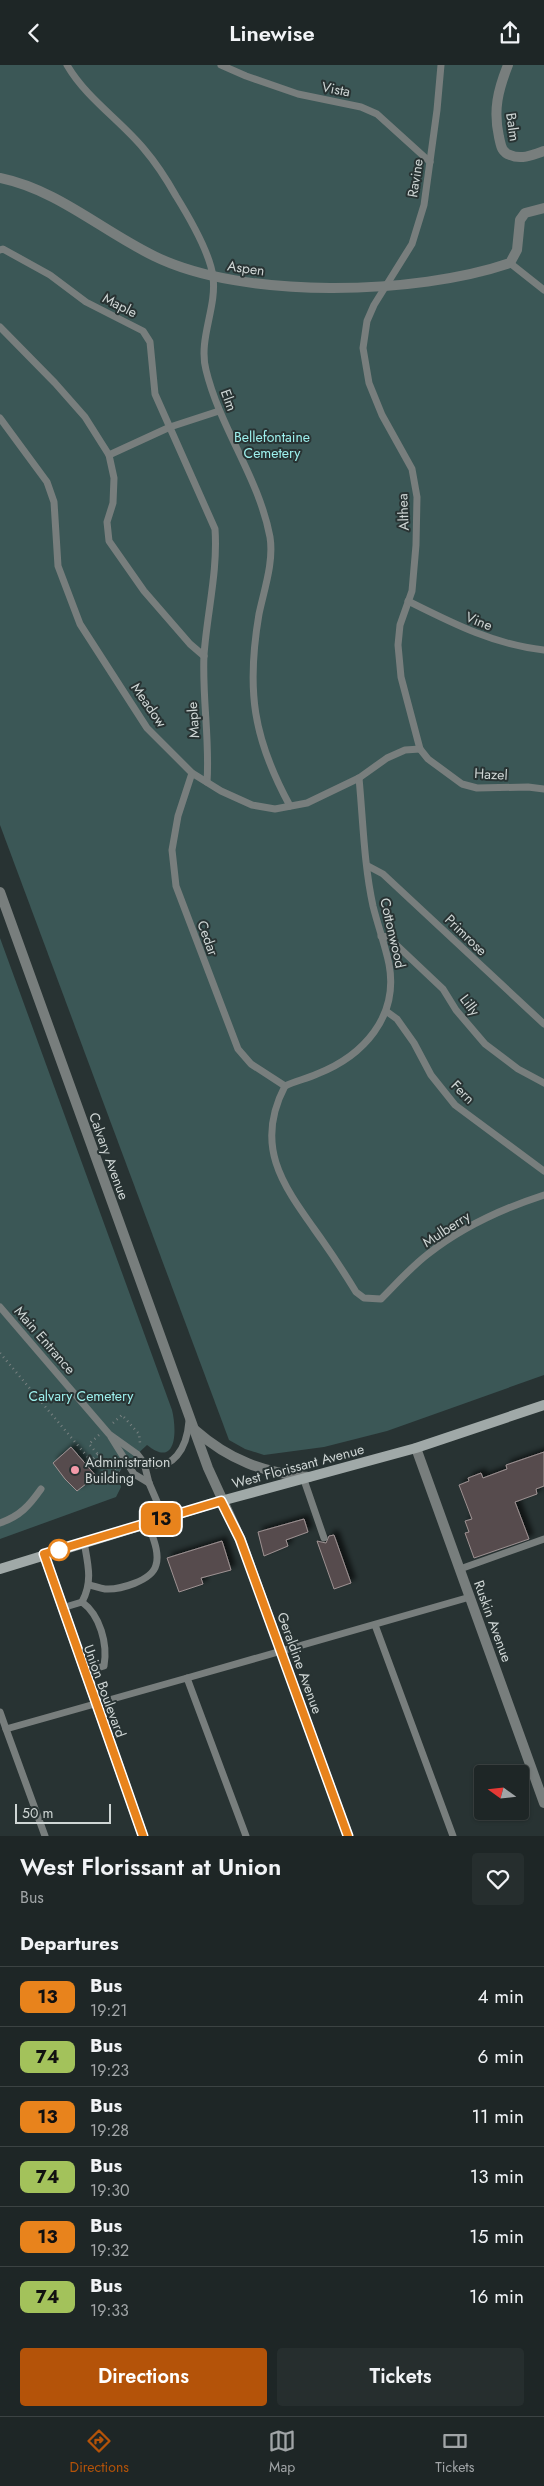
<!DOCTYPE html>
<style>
body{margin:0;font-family:Jost,sans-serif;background:#262e2e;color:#f1f3f6;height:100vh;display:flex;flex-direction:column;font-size:19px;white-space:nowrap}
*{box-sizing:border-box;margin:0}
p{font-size:16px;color:#a1a5a7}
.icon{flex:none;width:28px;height:28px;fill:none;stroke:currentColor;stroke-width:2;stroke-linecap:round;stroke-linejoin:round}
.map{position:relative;height:1771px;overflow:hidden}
.drawer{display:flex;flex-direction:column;background:#1e2626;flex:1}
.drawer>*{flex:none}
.badge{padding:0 10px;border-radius:8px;font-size:18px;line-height:32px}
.needle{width:32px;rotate:285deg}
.fabs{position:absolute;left:474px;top:1700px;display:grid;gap:10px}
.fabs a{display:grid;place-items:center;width:55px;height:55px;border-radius:5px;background:#1e2626;box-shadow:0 1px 4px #0004,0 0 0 1px #3c4343;font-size:25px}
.scale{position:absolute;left:15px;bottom:12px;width:96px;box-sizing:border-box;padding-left:5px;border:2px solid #cfd6d5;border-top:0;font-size:14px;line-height:18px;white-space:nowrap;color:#cfd6d5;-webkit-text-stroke:4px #283333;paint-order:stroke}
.map>.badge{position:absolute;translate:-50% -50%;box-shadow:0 0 0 2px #fff}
h2{padding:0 20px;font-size:19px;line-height:45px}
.round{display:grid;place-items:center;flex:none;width:52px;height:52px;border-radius:5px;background:#262e2e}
.headline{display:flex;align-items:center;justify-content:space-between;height:85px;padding:0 20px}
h1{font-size:24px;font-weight:600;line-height:38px}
.button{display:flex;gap:10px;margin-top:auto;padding:10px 20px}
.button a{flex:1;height:58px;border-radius:5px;background:#b45309;color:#fff;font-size:20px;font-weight:600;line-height:58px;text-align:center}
.button a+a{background:#262e2e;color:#f1f3f6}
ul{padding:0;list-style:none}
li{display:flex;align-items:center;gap:15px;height:60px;padding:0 20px;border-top:1px solid #3c4343}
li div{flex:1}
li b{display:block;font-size:19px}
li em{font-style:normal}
li .badge{min-width:55px;font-weight:700;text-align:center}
header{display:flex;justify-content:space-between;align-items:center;height:65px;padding:0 20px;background:#1e2626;font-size:22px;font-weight:600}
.tab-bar{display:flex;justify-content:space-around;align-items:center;height:70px;border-top:1px solid #3c4343;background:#1e2626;font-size:14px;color:#a1a5a7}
.tab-bar a{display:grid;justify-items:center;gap:2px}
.tab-bar .on{color:#b45309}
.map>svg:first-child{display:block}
.green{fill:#3b5756}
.building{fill:#574c4d;stroke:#9e9293;filter:url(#shadow)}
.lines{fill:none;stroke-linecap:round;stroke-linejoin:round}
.path{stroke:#788181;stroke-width:2.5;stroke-dasharray:1 4;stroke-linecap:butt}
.lane{stroke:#787e7d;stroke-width:7}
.street{stroke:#787e7d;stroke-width:10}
.secondary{stroke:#a0a9a8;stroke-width:10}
.line-casing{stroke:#fff;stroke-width:11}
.line{stroke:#e8831c;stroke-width:8}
.poi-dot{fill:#f39aa9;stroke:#283333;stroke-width:2}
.stop-dot{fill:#fff;stroke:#e8831c;stroke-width:2.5}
.labels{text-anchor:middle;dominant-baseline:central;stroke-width:4;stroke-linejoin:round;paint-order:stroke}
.street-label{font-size:14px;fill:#cfd6d5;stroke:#283333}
.park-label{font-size:14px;fill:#9df0ed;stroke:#283333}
.poi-label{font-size:14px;fill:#cfd6d5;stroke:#283333;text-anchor:start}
</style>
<header><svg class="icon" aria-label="back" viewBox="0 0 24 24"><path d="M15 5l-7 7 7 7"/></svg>Linewise<svg class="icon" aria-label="share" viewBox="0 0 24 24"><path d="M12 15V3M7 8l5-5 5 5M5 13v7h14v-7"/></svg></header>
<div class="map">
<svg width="544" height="1771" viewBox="0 0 544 1771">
<defs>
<filter id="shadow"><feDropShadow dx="4.5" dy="-4.5" stdDeviation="2.5" flood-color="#0009"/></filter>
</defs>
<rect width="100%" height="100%" fill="#283333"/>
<g class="green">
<path d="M0,0H544V1310L387,1366L324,1382L264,1390L245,1384L229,1375L0,760Z"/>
<path d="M0,873L172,1345C177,1365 177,1404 147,1380L117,1408L121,1422L116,1432L0,1474Z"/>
</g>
<g class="building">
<path d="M71,1382L96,1411L77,1426L65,1414L53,1398Z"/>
<path d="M544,1387V1421L536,1424L537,1429L515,1437L529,1474L474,1493L465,1468L469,1467L465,1456L472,1454L459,1420L469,1416L468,1413L481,1408L483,1413L507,1404L506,1400Z"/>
<path d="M304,1454L308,1467L286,1475L288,1481L264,1491L258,1467Z"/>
<path d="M334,1470L351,1518L334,1524L317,1476L326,1478L329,1471Z"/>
<path d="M222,1476L231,1505L201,1513L203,1519L179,1527L167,1493Z"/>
</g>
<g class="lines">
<g class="path">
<path d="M0,1288L91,1396"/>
<path d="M113,1358L122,1350L139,1369L140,1378"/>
<path d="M99,1370L89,1379L107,1400L120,1406"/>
<path d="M86,1400L98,1389"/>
</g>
<g class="lane">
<path d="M67,0C86,33 120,55 144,84C156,98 167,115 176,131C189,152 210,187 213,212C217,243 198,274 206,305C220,363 259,413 270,472C274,497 264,525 259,549C246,625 253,673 290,741"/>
<path d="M221,0L246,11L298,29L361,42L377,49L430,97"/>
<path d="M441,0L437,45L424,140L412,179L374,240L367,256L363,283L369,318L382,350L412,404L417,432L416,480L412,526L400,560L398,580L401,612L420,684L428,694L462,719L477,723L528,722L544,724"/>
<path d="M0,185L3,184L50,210L86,237L143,266L150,277L155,329L215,464C218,506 207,548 204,590C202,633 210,675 207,717"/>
<path d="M510,198L544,225"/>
<path d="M0,262L55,318L85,352L109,390L114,413L113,438L107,457L109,476L144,526L190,579L204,591"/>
<path d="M0,353L47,417L54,437L58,501L80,559L147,663L192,708L221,726L252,740L275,744L307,738L359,713L387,693L405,685L420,684"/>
<path d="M109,390L170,362L219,346"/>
<path d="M408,536C452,558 495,580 544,585"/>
<path d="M192,708L178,751L172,785L176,821L238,984L251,999L285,1021"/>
<path d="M359,713C363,755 364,800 373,841C378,861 385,880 389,899C399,952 363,991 317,1009C306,1014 295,1016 285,1021C252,1084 286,1124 322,1175C334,1192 345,1209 356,1227L364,1233L381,1234C396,1219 411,1202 428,1189C462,1162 504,1143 544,1130"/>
<path d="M368,801L383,809L544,959"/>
<path d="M381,871L388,872L443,924L456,945L485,979L518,1004L544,1018"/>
<path d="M386,946L397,954L414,978L431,1010L455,1040L544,1106"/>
<path d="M0,1242L109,1369L137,1389L144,1398L149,1418L164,1453"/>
<path d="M111,1372L134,1409L149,1418"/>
<path d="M144,1398C174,1408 187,1382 189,1356"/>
<path d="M304,1415L324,1473"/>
<path d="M0,1458C20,1451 29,1441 41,1424"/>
<path d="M460,1504L544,1474"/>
<path d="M89,1520C94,1521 99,1523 105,1524C119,1525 152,1516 156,1500C160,1487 152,1471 148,1458"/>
<path d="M82,1537C93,1517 88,1499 84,1477"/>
<path d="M62,1543L82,1537C100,1550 108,1579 104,1601L84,1607"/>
<path d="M375,1560L453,1771"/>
<path d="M187,1613L470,1532"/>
<path d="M0,1647L6,1664L187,1613L246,1771"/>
<path d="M6,1664L45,1771"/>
</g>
<g class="street">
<path d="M508,0C498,25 493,45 499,72C501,80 501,87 510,90C521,95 533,90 544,86"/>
<path d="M0,113C58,125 102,166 154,191C243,235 417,230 510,198L517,185L520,155L525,148L544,143"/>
<path d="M0,827L208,1403L240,1473L348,1771"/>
<path d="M195,1365C229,1395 264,1408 309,1412"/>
<path d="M416,1383L544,1738"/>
</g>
<g class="secondary">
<path d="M44,1489L143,1771"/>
<path d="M0,1504L221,1436L416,1383L544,1340"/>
</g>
</g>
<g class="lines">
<defs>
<path id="line" d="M143,1771L44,1489L221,1436L240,1474L348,1771"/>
</defs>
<use href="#line" class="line-casing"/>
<use href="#line" class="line"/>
</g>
<circle class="poi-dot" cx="75" cy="1405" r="5"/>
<circle class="stop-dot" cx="59" cy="1485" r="10"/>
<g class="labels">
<g class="street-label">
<text transform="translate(336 24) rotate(11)">Vista</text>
<text transform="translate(513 62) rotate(82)">Balm</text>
<text transform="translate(415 113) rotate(-81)">Ravine</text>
<text transform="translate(246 203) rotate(8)">Aspen</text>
<text transform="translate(120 240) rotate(27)">Maple</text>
<text transform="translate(229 335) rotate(70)">Elm</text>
<text transform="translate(403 447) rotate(-92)">Althea</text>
<text transform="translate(479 556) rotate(22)">Vine</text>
<text transform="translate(149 640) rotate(55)">Meadow</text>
<text transform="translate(193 655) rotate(-94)">Maple</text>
<text transform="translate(491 709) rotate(3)">Hazel</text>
<text transform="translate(393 868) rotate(77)">Cottonwood</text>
<text transform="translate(466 870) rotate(44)">Primrose</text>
<text transform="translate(208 873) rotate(70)">Cedar</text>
<text transform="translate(470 940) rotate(53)">Lilly</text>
<text transform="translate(463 1027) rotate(45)">Fern</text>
<text transform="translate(109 1091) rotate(70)">Calvary Avenue</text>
<text transform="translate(446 1164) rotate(-33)">Mulberry</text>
<text transform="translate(45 1275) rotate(49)">Main Entrance</text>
<text transform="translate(298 1401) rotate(-15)">West Florissant Avenue</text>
<text transform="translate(493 1556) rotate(70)">Ruskin Avenue</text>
<text transform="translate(300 1598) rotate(70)">Geraldine Avenue</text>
<text transform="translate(105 1626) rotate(70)">Union Boulevard</text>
</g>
<g class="park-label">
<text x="272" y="372">Bellefontaine<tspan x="272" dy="16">Cemetery</tspan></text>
<text x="81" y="1331">Calvary Cemetery</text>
</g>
<g class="poi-label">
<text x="85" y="1397">Administration<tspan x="85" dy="16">Building</tspan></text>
</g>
</g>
</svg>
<div class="fabs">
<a><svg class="needle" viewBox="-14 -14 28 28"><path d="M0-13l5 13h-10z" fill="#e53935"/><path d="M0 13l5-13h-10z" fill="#a1a5a7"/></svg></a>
</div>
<div class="scale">50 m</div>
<b class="badge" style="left:161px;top:1454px;background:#e8831c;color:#111">13</b>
</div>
<section class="drawer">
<div class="headline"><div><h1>West Florissant at Union</h1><p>Bus</p></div><a class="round"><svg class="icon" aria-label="heart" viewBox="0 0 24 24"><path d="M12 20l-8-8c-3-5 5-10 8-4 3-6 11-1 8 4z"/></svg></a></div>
<h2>Departures</h2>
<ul>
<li><span class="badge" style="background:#e8831c;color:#111">13</span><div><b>Bus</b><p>19:21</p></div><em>4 min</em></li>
<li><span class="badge" style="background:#a3c25b;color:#111">74</span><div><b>Bus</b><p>19:23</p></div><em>6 min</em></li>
<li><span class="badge" style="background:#e8831c;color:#111">13</span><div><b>Bus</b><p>19:28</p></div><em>11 min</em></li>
<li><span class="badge" style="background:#a3c25b;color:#111">74</span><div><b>Bus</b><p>19:30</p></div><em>13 min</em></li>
<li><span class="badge" style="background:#e8831c;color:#111">13</span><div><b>Bus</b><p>19:32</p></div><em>15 min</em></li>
<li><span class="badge" style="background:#a3c25b;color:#111">74</span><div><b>Bus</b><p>19:33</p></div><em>16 min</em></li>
</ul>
<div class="button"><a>Directions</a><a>Tickets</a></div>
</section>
<nav class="tab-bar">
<a class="on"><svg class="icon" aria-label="directions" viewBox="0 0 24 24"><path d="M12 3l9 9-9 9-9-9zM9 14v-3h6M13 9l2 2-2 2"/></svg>Directions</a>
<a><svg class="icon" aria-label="map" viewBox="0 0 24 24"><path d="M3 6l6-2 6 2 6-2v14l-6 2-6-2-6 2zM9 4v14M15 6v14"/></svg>Map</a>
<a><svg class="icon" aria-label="tickets" viewBox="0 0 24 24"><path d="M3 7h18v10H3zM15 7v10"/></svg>Tickets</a>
</nav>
